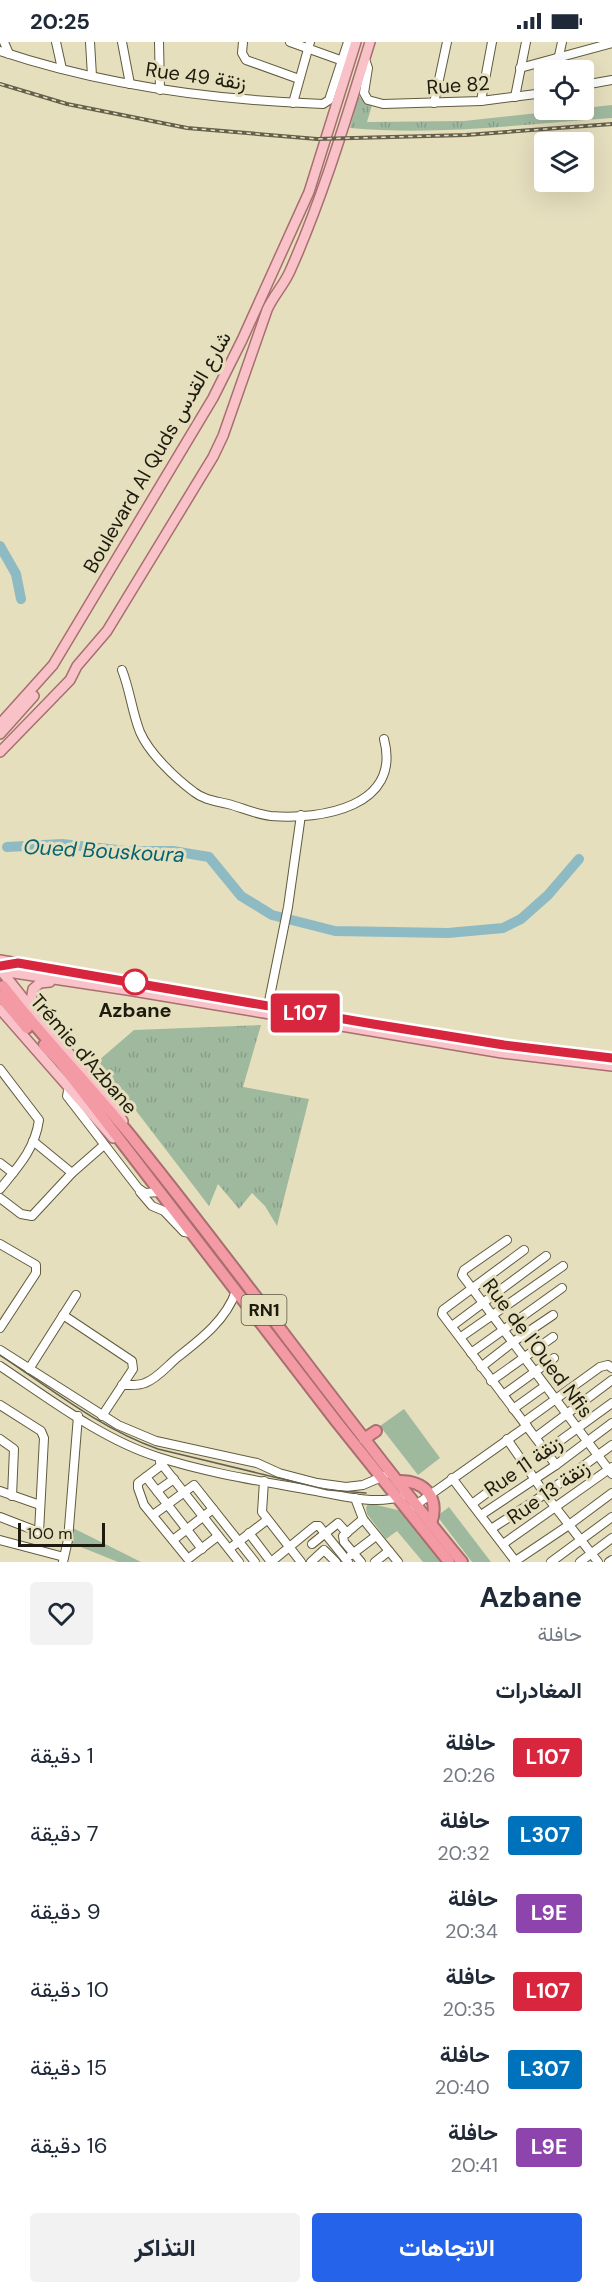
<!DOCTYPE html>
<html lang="ar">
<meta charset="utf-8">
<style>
body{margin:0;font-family:"DM Sans",Vazirmatn,sans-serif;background:#f2f2f3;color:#1f2937;direction:rtl;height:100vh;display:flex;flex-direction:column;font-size:22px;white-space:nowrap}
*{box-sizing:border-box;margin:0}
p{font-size:20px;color:#747a83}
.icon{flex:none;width:33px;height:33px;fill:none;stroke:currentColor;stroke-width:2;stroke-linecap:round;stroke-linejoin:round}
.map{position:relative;height:1520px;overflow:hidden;direction:ltr}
.side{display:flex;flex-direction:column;background:#fff;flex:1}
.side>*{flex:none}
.badge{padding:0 12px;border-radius:4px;font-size:21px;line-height:39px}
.controls{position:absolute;left:534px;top:18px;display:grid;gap:12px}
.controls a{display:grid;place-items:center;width:60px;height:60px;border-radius:6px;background:#fff;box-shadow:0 6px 24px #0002;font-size:30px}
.scale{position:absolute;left:18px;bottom:15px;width:87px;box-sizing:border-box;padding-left:6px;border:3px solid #1d1b0e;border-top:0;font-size:16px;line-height:21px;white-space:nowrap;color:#1d1b0e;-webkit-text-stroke:4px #e6dfbe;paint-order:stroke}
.map>.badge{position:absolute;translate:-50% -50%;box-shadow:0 0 0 3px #fff}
h2{padding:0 30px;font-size:22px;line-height:54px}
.round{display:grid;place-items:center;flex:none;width:63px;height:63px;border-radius:6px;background:#f2f2f3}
.headline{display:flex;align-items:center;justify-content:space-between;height:102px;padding:0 30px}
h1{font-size:28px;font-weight:700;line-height:45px}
.button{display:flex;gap:12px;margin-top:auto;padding:12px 30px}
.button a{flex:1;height:69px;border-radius:6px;background:#2563eb;color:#fff;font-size:24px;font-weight:700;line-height:69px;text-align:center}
.button a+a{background:#f2f2f3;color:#1f2937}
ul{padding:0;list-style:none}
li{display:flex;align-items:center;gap:18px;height:78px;padding:0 30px}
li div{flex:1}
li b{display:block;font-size:22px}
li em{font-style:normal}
li .badge{min-width:66px;font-weight:700;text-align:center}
.status{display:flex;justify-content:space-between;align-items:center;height:42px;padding:0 30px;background:#fff;direction:ltr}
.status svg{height:16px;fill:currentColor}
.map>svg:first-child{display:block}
.grass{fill:url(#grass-tufts)}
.garden{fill:#9fb99f}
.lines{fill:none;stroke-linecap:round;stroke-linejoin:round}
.river{stroke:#8ebac3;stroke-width:10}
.minor-casing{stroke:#615b3e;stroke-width:10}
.major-casing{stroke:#a86e70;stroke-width:12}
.highway-casing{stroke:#a86e70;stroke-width:14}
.minor{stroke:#fff;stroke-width:8}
.major{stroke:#f8c2c8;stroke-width:9}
.highway{stroke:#f39aa4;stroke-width:10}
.tram{stroke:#64604c;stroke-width:1.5}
.rail-casing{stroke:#64604c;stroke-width:4}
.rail{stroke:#e6dfbe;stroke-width:1.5;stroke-dasharray:4.5;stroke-linecap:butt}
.line-casing{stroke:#fff;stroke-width:14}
.line{stroke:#d7263d;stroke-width:9}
.stop-dot{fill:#fff;stroke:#d7263d;stroke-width:3}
.labels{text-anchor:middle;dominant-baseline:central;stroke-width:6;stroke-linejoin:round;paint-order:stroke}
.shield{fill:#e6dfbe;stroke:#595643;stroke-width:1.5}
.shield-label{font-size:18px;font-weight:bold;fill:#1d1b0e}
.street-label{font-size:20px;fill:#1d1b0e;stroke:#e6dfbe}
.stop-label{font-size:20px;font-weight:bold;fill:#1d1b0e;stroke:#e6dfbe}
.water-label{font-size:21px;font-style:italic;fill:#036370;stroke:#e6dfbe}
</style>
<div class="status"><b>20:25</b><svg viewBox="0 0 49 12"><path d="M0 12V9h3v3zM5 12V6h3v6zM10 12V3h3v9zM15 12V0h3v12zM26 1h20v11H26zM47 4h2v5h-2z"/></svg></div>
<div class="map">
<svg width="612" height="1520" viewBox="0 0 612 1520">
<defs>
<pattern id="grass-tufts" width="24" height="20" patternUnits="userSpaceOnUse" patternTransform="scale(1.5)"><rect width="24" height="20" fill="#9fb99f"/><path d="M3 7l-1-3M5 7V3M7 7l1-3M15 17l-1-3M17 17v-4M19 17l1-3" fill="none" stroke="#889e88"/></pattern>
</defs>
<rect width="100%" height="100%" fill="#e6dfbe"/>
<g class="grass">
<path d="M358,54L372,63L367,80L464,79L612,63V76C525,82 437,94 350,86Z"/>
<path d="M261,983L243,1045L309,1057L277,1184L265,1164L252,1151L239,1167L218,1142L209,1164L98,1019L134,988Z"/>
</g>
<g class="garden">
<path d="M404,1367L440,1416L418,1433L380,1384Z"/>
<path d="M368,1461L402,1469L441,1520H423L397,1489L386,1497L367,1472L366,1466Z"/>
<path d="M449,1465L491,1520H472L437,1474Z"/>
<path d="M73,1486L141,1520H118L71,1501Z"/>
</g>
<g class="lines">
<g class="river">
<path d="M0,504L16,532L21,557"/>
<path d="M7,805L62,802L127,809H173L209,815L241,854L272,873L335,889L448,891L503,886L521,877L548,853L579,817"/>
</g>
<defs>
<g id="minor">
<path d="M4,0L9,12"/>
<path d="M56,0L62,27"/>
<path d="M90,0L92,34"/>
<path d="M122,0L130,42"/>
<path d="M159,0L160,48"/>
<path d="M243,0L242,11L246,18L299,37"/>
<path d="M290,0L343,19"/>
<path d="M0,9C104,44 214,58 323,62L329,58L348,0"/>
<path d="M365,17L368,26L364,51L368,58L383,62L481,59L544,51"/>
<path d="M520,26L612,1"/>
<path d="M556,28L562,0"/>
<path d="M584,43L612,38"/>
<path d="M515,55L526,0"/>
<path d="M481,59L492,0"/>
<path d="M293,61L310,0"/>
<path d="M434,61L447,0"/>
<path d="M122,628C130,648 132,670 140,690C149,711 175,736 194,750C204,758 216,759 228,762C243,766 255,772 271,774C321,778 402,765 384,697"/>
<path d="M268,964L288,865L301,773"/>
<path d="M0,1027L39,1078C35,1107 18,1125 0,1147"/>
<path d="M69,1044L67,1054L138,1146L145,1151L159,1150"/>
<path d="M33,1099L72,1131"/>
<path d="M0,1121L13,1131"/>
<path d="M140,1150L152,1164L164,1169L184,1190L191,1191"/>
<path d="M0,1156L21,1172L32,1174L72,1131L104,1103"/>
<path d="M507,1198L464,1228L462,1233L612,1432"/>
<path d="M0,1202L36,1223V1231L0,1286"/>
<path d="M524,1208L443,1268L442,1272L556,1423"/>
<path d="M63,1273L132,1319L133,1327L102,1374"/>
<path d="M452,1284L546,1214"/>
<path d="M461,1295L563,1224"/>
<path d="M0,1308L118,1383L156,1399L257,1421L279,1431L317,1441L346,1445L363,1443L384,1434"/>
<path d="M471,1311L562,1246"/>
<path d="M0,1324C48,1356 103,1398 158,1415C207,1431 260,1439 310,1448C339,1453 372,1463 401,1455"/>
<path d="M481,1325L513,1300L553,1273"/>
<path d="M29,1327L76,1253"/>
<path d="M491,1339L553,1295"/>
<path d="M122,1343C129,1343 138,1344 145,1341C158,1336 167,1324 178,1315C201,1297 226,1278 236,1249"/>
<path d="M503,1353L554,1316"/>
<path d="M0,1363L41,1389L44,1396L39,1490L0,1475"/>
<path d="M513,1367L545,1344"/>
<path d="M524,1380L600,1325L608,1323L612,1326"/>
<path d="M536,1395L612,1338"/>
<path d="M0,1397L14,1407L12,1454"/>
<path d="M507,1397L545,1452L598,1520"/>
<path d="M546,1409L612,1361"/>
<path d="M160,1420L239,1520"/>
<path d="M163,1422L138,1441V1446L144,1463L188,1517L218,1494"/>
<path d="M146,1435L202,1507"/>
<path d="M452,1436L516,1520"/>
<path d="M264,1439L262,1470L301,1520"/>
<path d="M0,1449L40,1463"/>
<path d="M157,1449L174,1437"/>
<path d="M355,1456L363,1477L398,1520"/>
<path d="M472,1462L508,1435"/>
<path d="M413,1465L527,1384"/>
<path d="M153,1473L194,1443L255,1520"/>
<path d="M481,1473L556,1423L612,1381"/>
<path d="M491,1487L545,1452L612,1403"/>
<path d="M249,1491L271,1520"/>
<path d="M0,1498L64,1515"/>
<path d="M173,1498L213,1467"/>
<path d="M312,1502L338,1481L347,1491"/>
<path d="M503,1502L612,1425"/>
<path d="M229,1507L267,1478"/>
<path d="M351,1513L376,1494"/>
<path d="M63,1520L68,1498L78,1374"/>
<path d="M271,1520L315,1484H319L348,1520"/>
<path d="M311,1520L324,1508L336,1520"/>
<path d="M361,1520L344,1500L343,1494L363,1477"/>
<path d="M375,1520L389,1509"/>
<path d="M514,1520L569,1483L612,1451"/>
<path d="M551,1520L612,1475"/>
<path d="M580,1520L612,1496"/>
<path d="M609,1520L612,1518"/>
</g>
<g id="major">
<path d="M0,682L53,623L213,356L242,298L309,150L356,0"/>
<path d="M0,692L34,654"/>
<path d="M0,710L70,638L77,624L107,589L213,415L223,394L267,268C273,254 284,243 290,229C323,155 346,77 370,0"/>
<path d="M0,918L373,982L504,1003L612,1016"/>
<path d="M0,929L127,948L502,1011L612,1024"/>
<path d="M1,929C18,948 32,969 49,988C74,1018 102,1045 123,1079"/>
<path d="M0,967L113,1096"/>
<path d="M34,967L31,959L33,947L40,941L50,940"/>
</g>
<g id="highway">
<path d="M3,944C45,999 95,1048 138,1103C248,1240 350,1384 462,1520"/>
<path d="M0,954L27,986"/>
<path d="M44,1003L60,1020L336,1379L449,1520"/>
<path d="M364,1397L376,1389"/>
<path d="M397,1439C425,1438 440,1455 431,1482"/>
</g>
</defs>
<use href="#minor" class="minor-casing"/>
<use href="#major" class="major-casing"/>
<use href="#highway" class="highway-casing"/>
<use href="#minor" class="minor"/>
<use href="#major" class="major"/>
<use href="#highway" class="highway"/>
<path class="tram" d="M0,1313C51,1347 101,1387 158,1407L328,1448L366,1451"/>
<defs>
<path id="rail" d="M0,42L67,62L187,86L317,97L466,93L612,82"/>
</defs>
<use href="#rail" class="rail-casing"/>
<use href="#rail" class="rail"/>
</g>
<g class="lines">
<defs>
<path id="line" d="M0,924L18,921L373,982L504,1003L612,1016"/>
</defs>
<use href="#line" class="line-casing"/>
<use href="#line" class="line"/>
</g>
<circle class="stop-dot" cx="135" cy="940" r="12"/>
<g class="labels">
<rect class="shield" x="241.5" y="1253" width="45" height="30" rx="4.5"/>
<g class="shield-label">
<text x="264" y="1268">RN1</text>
</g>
<g class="street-label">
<text transform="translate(196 34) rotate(8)">Rue 49 زنقة</text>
<text transform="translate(458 43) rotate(-4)">Rue 82</text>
<text transform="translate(157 410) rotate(-60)">Boulevard Al Quds شارع القدس</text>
<text transform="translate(84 1012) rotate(49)">Trémie d'Azbane</text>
<text transform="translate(538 1306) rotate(53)">Rue de l'Oued Nfis</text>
<text transform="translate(523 1424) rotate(-35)">Rue 11 زنقة</text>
<text transform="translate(548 1450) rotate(-35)">Rue 13 زنقة</text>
</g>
<g class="stop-label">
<text x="135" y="968">Azbane</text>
</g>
<g class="water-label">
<text transform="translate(104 809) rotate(3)">Oued Bouskoura</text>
</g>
</g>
</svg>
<div class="controls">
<a><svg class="icon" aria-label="locate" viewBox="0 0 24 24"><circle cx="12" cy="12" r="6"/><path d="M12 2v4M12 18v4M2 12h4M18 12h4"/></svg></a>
<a><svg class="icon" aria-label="layers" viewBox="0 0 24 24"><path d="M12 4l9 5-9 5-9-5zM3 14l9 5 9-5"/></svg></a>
</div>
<div class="scale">100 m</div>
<b class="badge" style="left:305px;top:971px;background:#d7263d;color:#fff">L107</b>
</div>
<section class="side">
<div class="headline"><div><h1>Azbane</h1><p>حافلة</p></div><a class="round"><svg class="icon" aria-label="heart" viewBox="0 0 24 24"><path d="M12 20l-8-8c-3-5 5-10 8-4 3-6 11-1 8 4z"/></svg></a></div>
<h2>المغادرات</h2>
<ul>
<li><span class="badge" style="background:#d7263d;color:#fff">L107</span><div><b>حافلة</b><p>20:26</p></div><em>1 دقيقة</em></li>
<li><span class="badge" style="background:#0072bc;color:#fff">L307</span><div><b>حافلة</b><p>20:32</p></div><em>7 دقيقة</em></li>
<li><span class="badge" style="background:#8e44ad;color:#fff">L9E</span><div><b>حافلة</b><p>20:34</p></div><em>9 دقيقة</em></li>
<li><span class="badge" style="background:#d7263d;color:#fff">L107</span><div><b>حافلة</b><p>20:35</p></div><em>10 دقيقة</em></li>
<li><span class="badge" style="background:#0072bc;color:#fff">L307</span><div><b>حافلة</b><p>20:40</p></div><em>15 دقيقة</em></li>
<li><span class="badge" style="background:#8e44ad;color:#fff">L9E</span><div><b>حافلة</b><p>20:41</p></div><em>16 دقيقة</em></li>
</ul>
<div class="button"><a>الاتجاهات</a><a>التذاكر</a></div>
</section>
